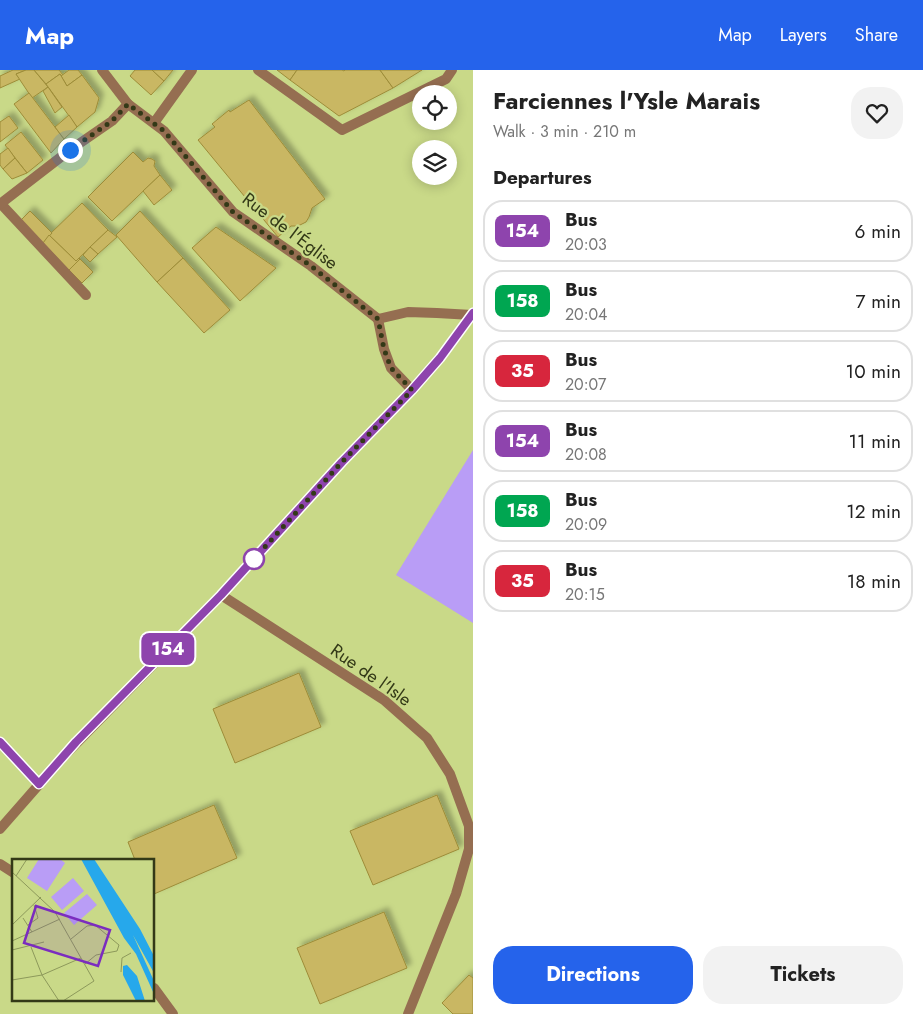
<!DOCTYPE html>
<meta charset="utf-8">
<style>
body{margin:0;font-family:Jost,sans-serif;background:#f2f2f2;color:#222;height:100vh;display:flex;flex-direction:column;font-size:19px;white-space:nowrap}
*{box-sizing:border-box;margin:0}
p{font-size:16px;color:#767676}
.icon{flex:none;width:28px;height:28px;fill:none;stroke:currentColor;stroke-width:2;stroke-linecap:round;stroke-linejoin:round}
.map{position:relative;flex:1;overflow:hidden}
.sheet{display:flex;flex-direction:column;background:#fff;width:450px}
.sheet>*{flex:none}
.badge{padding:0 10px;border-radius:8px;font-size:18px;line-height:32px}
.buttons{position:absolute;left:412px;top:15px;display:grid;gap:10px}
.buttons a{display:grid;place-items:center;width:45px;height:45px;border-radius:50%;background:#fff;box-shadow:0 2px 12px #0003;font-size:25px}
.you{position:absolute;width:25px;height:25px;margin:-12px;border:4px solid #fff;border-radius:50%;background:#1a73e8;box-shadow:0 0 0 8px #1a73e833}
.map>.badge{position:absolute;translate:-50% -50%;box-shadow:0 0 0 2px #fff}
h2{padding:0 20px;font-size:19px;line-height:45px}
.round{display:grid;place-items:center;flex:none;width:52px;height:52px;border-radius:20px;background:#f2f2f2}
.head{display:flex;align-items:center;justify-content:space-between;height:85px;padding:0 20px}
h1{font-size:24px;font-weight:700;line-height:38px}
.button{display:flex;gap:10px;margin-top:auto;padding:10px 20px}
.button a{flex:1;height:58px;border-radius:20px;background:#2563eb;color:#fff;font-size:20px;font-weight:700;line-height:58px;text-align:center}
.button a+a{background:#f2f2f2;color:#222}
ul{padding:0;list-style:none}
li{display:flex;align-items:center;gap:15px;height:62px;margin:0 10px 8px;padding:0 10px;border:2px solid #e0e0e0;border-radius:20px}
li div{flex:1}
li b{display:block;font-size:19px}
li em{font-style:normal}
li .badge{min-width:55px;font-weight:700;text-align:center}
header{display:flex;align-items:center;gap:30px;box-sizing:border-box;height:70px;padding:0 25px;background:#2563eb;color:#fff}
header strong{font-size:24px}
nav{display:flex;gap:28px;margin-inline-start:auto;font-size:18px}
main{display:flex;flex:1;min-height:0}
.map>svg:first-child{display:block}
.green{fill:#b99df6}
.building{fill:#c9b764;stroke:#9d8c38;filter:url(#shadow)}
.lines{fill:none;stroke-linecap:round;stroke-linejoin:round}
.street{stroke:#956e51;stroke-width:10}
.line-casing{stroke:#fff;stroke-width:11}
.line{stroke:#8e44ad;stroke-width:8}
.walk{stroke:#333917;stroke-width:5;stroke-dasharray:0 9}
.stop-dot{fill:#fff;stroke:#8e44ad;stroke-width:2.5}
.labels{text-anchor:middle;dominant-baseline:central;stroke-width:4.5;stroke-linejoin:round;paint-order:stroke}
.street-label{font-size:18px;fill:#333917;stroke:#c9d988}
.inset-road{fill:none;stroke:#8d995b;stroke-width:1}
.view{fill:#7b2cbf;fill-opacity:0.15;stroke:#7b2cbf;stroke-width:2.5}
.inset-edge{fill:none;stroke:#333917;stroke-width:2.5}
</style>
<header>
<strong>Map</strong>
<nav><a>Map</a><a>Layers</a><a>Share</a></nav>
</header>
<main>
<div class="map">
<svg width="473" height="944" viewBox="0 0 473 944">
<defs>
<filter id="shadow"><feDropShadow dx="4.5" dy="-4.5" stdDeviation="2.5" flood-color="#0004"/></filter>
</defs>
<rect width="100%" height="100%" fill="#c9d988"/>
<path class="green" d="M473,380V553L396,505Z"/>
<g class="building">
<path d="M13,0H26L16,4L20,9L0,18V6Z"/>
<path d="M26,0H34L48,17L32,28L16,4Z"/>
<path d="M34,0H59L63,5L61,6L60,4L46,14Z"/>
<path d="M69,0H78L82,5L67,16L61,6Z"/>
<path d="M135,0H152L164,11L151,25L130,6Z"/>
<path d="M152,0H173L164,11Z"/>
<path d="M277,0H297L290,10Z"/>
<path d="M297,0H342L344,1L345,0H380L393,18L339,46L290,10Z"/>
<path d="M380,0H422L393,18Z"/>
<path d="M60,4L67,16L82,5L99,28L95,42L77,57L46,14Z"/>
<path d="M48,17L62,37L55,43L43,21Z"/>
<path d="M29,23L64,69L51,83L14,34Z"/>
<path d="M249,30L325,129L312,138L309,147L306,152L298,156H291L278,167L198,70L215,57L212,54L229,40L230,42Z"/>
<path d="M69,45L77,57L64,69L55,57Z"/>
<path d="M9,46L18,58L0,72V52Z"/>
<path d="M21,62L43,90L27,103L5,75Z"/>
<path d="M8,78L15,88L3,99L0,95V84Z"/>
<path d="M133,82L143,92L148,88L152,89L155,91L154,96L160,105L112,151L88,127Z"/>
<path d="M15,88L27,103L12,109L3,99Z"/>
<path d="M160,105L172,120L154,135L143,121Z"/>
<path d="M82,133L108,160L76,191L49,165Z"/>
<path d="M30,141L52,163L43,173L20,151Z"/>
<path d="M140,141L183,188L157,212L116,165Z"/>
<path d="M216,157L276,198L240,231L192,178Z"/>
<path d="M108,160L117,167L98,184L90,177Z"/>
<path d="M49,165L76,191L79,188L80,189L69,200L43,173Z"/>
<path d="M90,177L98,184L90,192L83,185Z"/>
<path d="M183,188L230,240L204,263L157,212Z"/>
<path d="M80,189L93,202L82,213L69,200Z"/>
<path d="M299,603L321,657L235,693L213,639Z"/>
<path d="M437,725L459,779L373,815L350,761Z"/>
<path d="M214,735L237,788L154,824V790H135L128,772Z"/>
<path d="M384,842L407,898L320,934L297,878Z"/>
<path d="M469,905L473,908V944H453L442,933Z"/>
</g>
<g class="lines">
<g class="street">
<path d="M102,0L128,34L164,61L233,142L311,196L378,249"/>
<path d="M258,0L342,60L446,9L452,0"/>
<path d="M154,53L192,0"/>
<path d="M0,133L86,225"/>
<path d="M0,134L70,80L112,51L128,34"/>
<path d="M378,249L408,242L437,243L472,245"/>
<path d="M378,249L384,279L391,298L412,320"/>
<path d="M221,525L384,630L427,668L450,704L469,756V779L456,824L408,944"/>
<path d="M0,672L39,714"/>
<path d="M0,759L64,686L221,525L342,392L412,320L440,288L473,243"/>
<path d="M0,794L14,803"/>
<path d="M154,918L173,944"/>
</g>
</g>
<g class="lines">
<defs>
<path id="line" d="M0,672L39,714L76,672L221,525L342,392L412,320L440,288L473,243"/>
</defs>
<use href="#line" class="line-casing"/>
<use href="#line" class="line"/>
<path class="walk" d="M70,80L112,51L128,34L164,61L233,142L311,196L378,249L384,279L391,298L412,320L342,392L254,489"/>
</g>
<circle class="stop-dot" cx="254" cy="489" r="10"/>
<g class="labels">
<g class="street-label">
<text transform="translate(290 161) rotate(37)">Rue de l'Église</text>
<text transform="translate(371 605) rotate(35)">Rue de l'Isle</text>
</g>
</g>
<g transform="translate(12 789)">
<rect width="142" height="142" fill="#c9d988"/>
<path d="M27,0H48L53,4L35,32L15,19ZM61,19L72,32L50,51L39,38ZM75,35L85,46L62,66L52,54Z" fill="#b99df6"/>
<path d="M69,0H82L128,70L142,97V114L121,76L142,122V135L124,95L112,79ZM115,106L125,117L133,142H124L111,116V107Z" fill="#26a8eb"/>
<path class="inset-road" d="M0,13L43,53L82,122L51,142M4,17L15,0M11,59L20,73M0,66L29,38M16,66L26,59L22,46M59,80L75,67L83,66L107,86L105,92L84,96L73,105M0,82L48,60M19,88L30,116L47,142M0,91L32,83M109,113L110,99L119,94M0,121L30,116L69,99"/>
<path class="view" d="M24,47L98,71L86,107L12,84Z"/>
<rect width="142" height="142" class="inset-edge"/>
</g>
</svg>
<div class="buttons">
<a><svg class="icon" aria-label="locate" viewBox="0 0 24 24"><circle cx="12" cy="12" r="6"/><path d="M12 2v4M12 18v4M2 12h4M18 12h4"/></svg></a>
<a><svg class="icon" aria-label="layers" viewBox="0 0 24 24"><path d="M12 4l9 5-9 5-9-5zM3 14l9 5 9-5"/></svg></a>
</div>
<div class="you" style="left:70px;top:80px"></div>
<b class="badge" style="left:168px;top:579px;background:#8e44ad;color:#fff">154</b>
</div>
<section class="sheet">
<div class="head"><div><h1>Farciennes l'Ysle Marais</h1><p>Walk · 3 min · 210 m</p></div><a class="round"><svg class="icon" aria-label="heart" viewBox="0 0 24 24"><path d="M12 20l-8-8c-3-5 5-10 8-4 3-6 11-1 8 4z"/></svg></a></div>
<h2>Departures</h2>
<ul>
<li><span class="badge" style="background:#8e44ad;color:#fff">154</span><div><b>Bus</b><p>20:03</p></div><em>6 min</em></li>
<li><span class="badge" style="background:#00a651;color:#fff">158</span><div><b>Bus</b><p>20:04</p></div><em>7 min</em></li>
<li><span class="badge" style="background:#d7263d;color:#fff">35</span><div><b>Bus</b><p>20:07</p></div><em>10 min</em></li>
<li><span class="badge" style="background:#8e44ad;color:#fff">154</span><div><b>Bus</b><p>20:08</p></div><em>11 min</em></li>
<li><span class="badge" style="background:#00a651;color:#fff">158</span><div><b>Bus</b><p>20:09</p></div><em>12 min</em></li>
<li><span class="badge" style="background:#d7263d;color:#fff">35</span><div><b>Bus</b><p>20:15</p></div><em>18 min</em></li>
</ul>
<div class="button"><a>Directions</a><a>Tickets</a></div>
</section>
</main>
